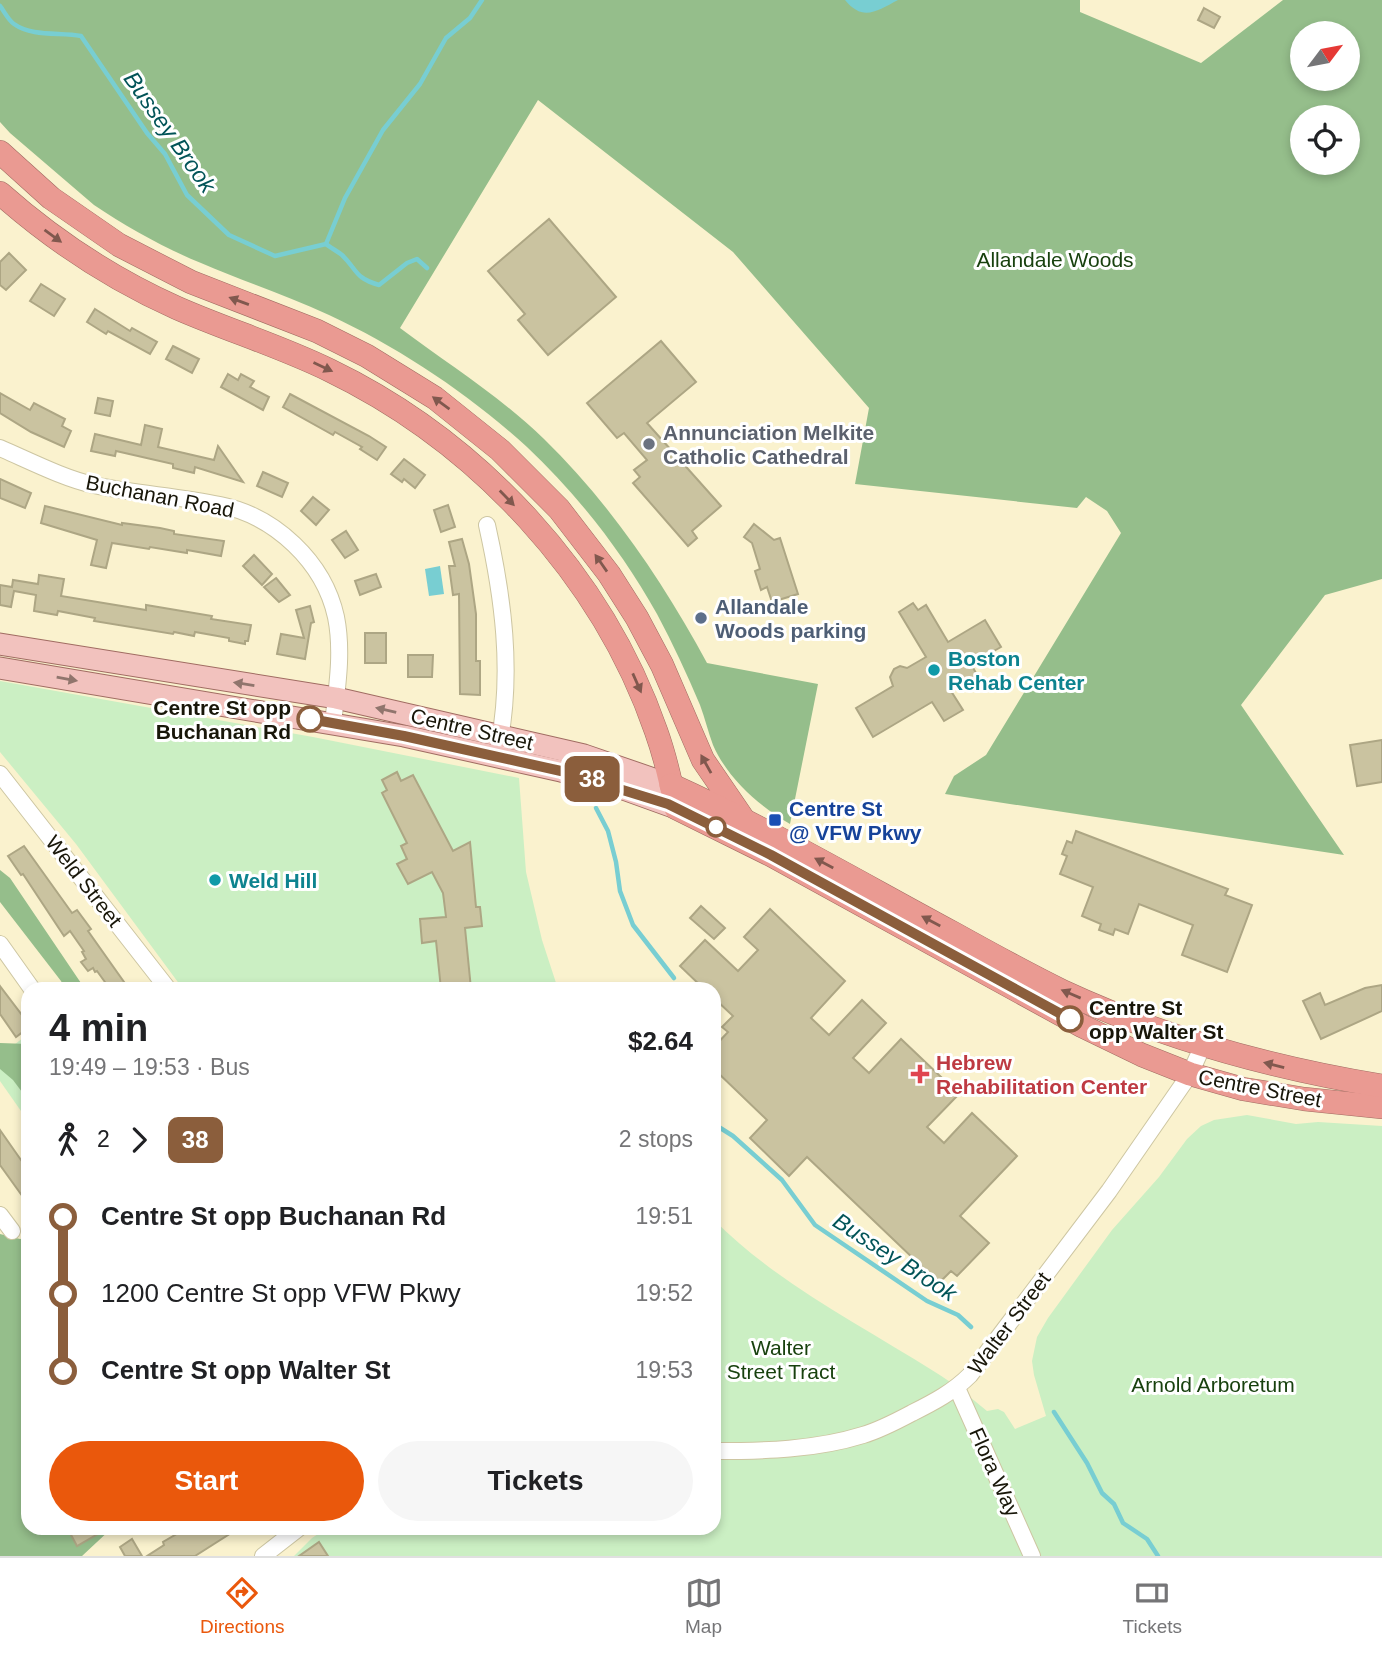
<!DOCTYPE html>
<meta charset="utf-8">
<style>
body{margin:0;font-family:Helvetica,sans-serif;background:#f6f6f6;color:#202124;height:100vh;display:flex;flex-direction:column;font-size:26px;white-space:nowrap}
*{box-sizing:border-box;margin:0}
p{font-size:23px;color:#757577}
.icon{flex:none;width:38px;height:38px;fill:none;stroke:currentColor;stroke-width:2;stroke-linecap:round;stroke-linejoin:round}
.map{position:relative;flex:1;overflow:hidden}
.sheet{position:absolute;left:21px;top:982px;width:700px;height:553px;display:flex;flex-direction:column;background:#fff;border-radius:21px;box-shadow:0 4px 10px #0003}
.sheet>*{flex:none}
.badge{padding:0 14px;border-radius:10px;font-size:24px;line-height:46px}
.needle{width:46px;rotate:58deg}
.fabs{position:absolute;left:1290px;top:21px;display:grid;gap:14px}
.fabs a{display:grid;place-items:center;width:70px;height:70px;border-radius:50%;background:#fff;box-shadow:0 4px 10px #0003;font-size:35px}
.map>.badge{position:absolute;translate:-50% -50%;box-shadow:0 0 0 4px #fff}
.legs{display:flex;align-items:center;gap:10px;height:77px;padding:0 28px;font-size:23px}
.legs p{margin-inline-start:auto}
.head{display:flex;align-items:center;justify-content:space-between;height:119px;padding:0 28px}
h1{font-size:38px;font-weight:600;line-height:52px}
.primary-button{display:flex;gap:14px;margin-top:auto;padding:14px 28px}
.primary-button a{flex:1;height:80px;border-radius:42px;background:#ea580c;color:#fff;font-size:28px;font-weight:600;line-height:80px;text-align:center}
.primary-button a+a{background:#f6f6f6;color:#202124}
ul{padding:0 28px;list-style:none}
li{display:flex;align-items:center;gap:24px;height:77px;font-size:26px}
li i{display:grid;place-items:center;width:10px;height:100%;margin:0 9px;background:currentColor}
li i::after{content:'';width:18px;height:18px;margin:-9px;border:5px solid;border-radius:50%;background:#fff}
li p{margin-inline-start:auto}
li:first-child i{background:linear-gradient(#0000 50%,currentColor 0)}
li:last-child i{background:linear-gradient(currentColor 50%,#0000 0)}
.menu{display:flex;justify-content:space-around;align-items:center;height:98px;border-top:2px solid #e0e0e0;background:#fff;font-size:19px;color:#757577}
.menu a{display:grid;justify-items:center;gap:4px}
.menu .current{color:#ea580c}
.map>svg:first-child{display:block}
.green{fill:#cbefc3}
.forest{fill:#95be8b;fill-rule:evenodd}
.water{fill:#78ced2}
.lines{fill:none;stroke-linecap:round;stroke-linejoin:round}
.stream{stroke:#78ced2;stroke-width:4.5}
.building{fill:#cac3a0;stroke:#ada684;stroke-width:2}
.minor-casing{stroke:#cdc6a2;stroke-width:18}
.major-casing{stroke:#a06c62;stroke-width:23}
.highway-casing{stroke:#a06c62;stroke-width:24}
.minor{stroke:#fff;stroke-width:16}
.major{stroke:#f2c2be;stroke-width:21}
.highway{stroke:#ea9a92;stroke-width:23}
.oneway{fill:#81584e}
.oneway2{fill:#90756d}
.line-1-casing{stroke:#fff;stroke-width:16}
.line-1{stroke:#8b5e3c;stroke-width:10}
.worship-dot{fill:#6b7280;stroke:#fff;stroke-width:2.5}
.service-dot{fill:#5c6f8a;stroke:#fff;stroke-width:2.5}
.culture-dot{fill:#0f9aa8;stroke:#fff;stroke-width:2.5}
.stop-1-dot{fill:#fff;stroke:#8b5e3c;stroke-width:3.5}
.transit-dot{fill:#1a4fb4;stroke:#fff;stroke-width:2.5}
.health-dot{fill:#e0444e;stroke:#fff;stroke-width:2.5}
.labels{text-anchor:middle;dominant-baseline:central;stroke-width:6;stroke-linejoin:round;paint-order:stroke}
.park-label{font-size:21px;fill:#18410e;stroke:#fff}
.worship-label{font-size:21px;font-weight:bold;fill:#5b616d;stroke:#fff;text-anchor:start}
.street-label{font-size:21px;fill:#181609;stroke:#fff}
.service-label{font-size:21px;font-weight:bold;fill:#4e5e75;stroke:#fff;text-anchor:start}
.culture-label{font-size:21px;font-weight:bold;fill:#0d838f;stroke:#fff;text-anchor:start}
.stop-label{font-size:21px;font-weight:bold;fill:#181609;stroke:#fff;text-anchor:end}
.transit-label{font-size:21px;font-weight:bold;fill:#164399;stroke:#fff;text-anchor:start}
.health-label{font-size:21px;font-weight:bold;fill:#be3a42;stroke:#fff;text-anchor:start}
.water-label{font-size:23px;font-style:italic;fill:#025458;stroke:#fff}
</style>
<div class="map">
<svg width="1382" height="1556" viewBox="0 0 1382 1556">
<rect width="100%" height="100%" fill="#faf2ce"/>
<g class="green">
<path d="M0,681L313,737L519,778L526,872L542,940L558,989H183L76,844L0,752Z"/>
<path d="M28,1034V1121L0,1081V1056Z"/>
<path d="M1247,1115L1296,1124L1318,1122L1382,1126V1556H294L312,1538L327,1528H714V1220C778,1284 859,1324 935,1372C953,1383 970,1397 987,1411L998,1409L1004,1412L1015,1429L1046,1416L1034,1375L1032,1361L1037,1337L1048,1318L1112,1230L1159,1177L1187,1139L1201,1126L1214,1120Z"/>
</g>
<g class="forest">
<path d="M0,0H1080V12L1201,63L1283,0H1382V579L1325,595L1241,705L1344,855L945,794L954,776L986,755L1121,533L1107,511L1086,497L1077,508L855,484L869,408L733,252L538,100L400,328C448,364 501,397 544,439C609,502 664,583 707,663L818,684L790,824C759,806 728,779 713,745C708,732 705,718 700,705C687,674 673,644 657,614C623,553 578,495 527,447C469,394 400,348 329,315C287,296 243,281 201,263C164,248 127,227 94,205L10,133L0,122ZM1302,33H1348V79H1302ZM1302,117H1348V163H1302Z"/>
<path d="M0,870L10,878L85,989H65L61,981L0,902Z"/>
<path d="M0,1043L28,1044V1100L13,1080L0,1069Z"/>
<path d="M0,1234L20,1239L28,1238V1528H112L82,1556H0Z"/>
</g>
<g class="water">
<path d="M845,0H898C877,11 863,22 845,0Z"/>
<path d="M440,566L444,594L429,596L425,569Z"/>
</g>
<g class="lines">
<g class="stream">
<path d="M0,6C4,11 8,20 14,24C32,37 60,32 81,36L147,133L165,154L187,195L229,235L275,256L326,244"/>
<path d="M326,244L345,198L383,130L420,84L446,38L470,18L482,0"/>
<path d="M326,244C331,248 337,251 342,255C357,269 354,278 379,285L407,263L417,259L427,268"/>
<path d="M596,808L608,831L616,862L620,891L633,925L674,978"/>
<path d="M714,1124L733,1136L782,1180L815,1225L927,1301L958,1315L971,1327"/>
<path d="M1054,1412L1087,1463L1102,1493L1114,1504L1123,1523L1147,1539L1158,1556"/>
</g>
</g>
<g class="building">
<path d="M1204,8L1220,17L1214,28L1198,20Z"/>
<path d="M549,219L616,297L548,355L518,320L525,314L488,271Z"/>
<path d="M9,253L26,270L6,290L0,285V262Z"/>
<path d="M41,284L65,299L54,316L30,301Z"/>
<path d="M95,309L130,331L132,328L157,342L150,354L108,331L106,334L87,322Z"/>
<path d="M661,341L696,382L647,423L721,506L692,531L697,538L688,546L633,483L640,477L634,470L647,460L624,433L617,438L587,403Z"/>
<path d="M173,346L199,359L192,373L166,359Z"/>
<path d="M228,374L238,380L241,374L254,381L250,387L269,397L263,410L221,387Z"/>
<path d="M0,393L30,410L34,403L65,419L62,426L71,431L64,447L31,432L0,413Z"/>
<path d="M290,394L369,436L386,447L377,460L360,449L362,447L335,432L333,435L283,407Z"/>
<path d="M98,398L113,401L110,416L95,413Z"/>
<path d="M145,425L162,429L158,447L214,460L218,446L243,482L195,467L194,473L173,468V464L116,451L115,456L91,451L95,434L141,445Z"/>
<path d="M404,459L425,475L415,488L404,479L402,482L391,474Z"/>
<path d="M263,472L288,483L282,497L257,486Z"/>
<path d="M0,479L31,493L25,508L0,498Z"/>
<path d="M313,497L329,510L316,525L301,511Z"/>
<path d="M448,505L455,527L441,532L434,510Z"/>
<path d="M45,506L122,525V523L160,528L174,531V534L224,541L221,556L187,550V553L150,547L149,549L112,543L106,568L91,565L97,540L41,523Z"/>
<path d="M754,524L774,540L780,538L798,594L772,602L767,587L761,590L755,571L760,569L752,543L744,537Z"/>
<path d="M346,531L358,550L345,558L332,540Z"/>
<path d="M462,539L469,564L476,614V661H480V695L460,694L459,594L453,595L449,566H455L449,542Z"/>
<path d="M254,555L272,574L262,585L243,566Z"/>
<path d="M376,574L381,587L360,595L355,581Z"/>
<path d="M39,575L64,579L61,596L146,610V605L212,616L211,619L251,625L248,641H245V644L229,641V638L195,632L194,636L174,632L173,634L94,621L95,618L58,611L57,615L34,611L36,595L14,591L11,607L0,605V585L12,587L13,580L38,584Z"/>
<path d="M276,578L290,595L279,602L264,587Z"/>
<path d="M913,603L918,610L926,605L948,642L985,620L1001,647L971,664L977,675L951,691L963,710L944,721L932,702L873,737L856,708L893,686L890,677L894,669L900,666L907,668L926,657L899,612Z"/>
<path d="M310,606L314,622L311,623L305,659L277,654L281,634L304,638L296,610Z"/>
<rect x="365" y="633" width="21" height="30"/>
<path d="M408,655H433L432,677H408Z"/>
<path d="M1382,740V782L1357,786L1350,745Z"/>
<path d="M397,772L401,781L413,775L453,851L470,842L476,907H480L482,926L465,928L471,989H441L436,941L422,943L420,919L446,917L443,893L432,872L408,884L397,864L407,859L401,846L407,843L382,793L387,790L382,780Z"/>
<path d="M1076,831L1228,889L1225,895L1252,905L1227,972L1182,955L1193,925L1139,904L1128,934L1115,929L1113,935L1099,930L1101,924L1082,916L1093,887L1060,874L1067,856L1062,854L1067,841L1072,843Z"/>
<path d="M24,846L72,913L77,910L91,929L88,931L129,989H110L97,971L95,972L93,968L88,971L81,962L86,959L82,952L84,951L70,931L64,936L23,874L21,875L8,856Z"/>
<path d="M701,906L725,928L714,939L690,918Z"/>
<path d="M770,909L845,981L811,1018L829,1035L862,1000L886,1023L853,1058L869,1073L901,1039L959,1094L927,1127L944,1143L972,1113L1017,1156L960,1216L989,1243L957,1276L951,1271L939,1283L807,1157L789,1176L750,1138L767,1120L714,1069V1047L728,1032L722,1027L733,1016L714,998V989H704L680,966L705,940L738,971L758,950L744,937Z"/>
<path d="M1382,985V1011L1321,1039L1303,1001L1320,993L1325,1005L1365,988Z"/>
<path d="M0,986L28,1023V1028L16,1037L0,1014Z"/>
<path d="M0,1130L28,1170V1204L0,1165Z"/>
<path d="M79,1528H108L77,1546L70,1533Z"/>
<path d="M187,1528H239L195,1556H147L164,1545L163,1542Z"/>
<path d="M132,1539L142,1556H125L120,1547Z"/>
<path d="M319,1542L328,1556H299Z"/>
</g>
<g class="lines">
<defs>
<g id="minor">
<path d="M0,448C28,460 65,479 94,485C135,494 178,496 220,505C275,516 324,562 336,617C343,652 337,688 333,723"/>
<path d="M487,525C503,597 513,671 499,744"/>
<path d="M0,774L168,989"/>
<path d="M0,944L32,989"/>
<path d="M0,1215L12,1231"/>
<path d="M957,1388L1032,1556"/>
<path d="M714,1451C764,1451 815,1450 863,1435C880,1430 897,1421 912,1413C934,1402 953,1392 970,1375L1109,1191L1190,1074L1203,1045"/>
<path d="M263,1556L299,1528"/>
</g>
<g id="major">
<path d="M0,644L336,698L584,755L671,785"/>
<path d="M0,668L404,736L561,771L604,782L676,808"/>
</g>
<g id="highway">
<path d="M0,152L51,198L119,245L191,282L317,331L367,356L435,398L500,450L559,509L609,574L637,618L662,665L703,760L744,820"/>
<path d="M0,193C53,240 112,279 177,308C227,330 280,346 329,370C478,442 602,575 656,731C665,756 671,782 676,808L771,855L1082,1026L1142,1055L1190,1074L1243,1089L1304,1099L1382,1107"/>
<path d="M671,785C768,829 860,883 953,933C989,953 1025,973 1062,991C1163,1038 1272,1068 1382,1086"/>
</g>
</defs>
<use href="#minor" class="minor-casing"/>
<use href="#major" class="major-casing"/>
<use href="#highway" class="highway-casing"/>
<use href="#minor" class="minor"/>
<use href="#major" class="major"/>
<use href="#highway" class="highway"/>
</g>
<defs><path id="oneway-solid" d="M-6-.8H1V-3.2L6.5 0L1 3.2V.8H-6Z" transform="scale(1.75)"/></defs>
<g class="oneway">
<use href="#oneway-solid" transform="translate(53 236) rotate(36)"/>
<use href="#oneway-solid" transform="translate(239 301) rotate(-160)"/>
<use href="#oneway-solid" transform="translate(323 367) rotate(25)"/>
<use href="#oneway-solid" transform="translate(441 403) rotate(-144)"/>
<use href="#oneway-solid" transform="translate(507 498) rotate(46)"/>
<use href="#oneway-solid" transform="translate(601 563) rotate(-125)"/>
<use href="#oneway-solid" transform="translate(637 683) rotate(66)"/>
<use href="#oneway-solid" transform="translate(706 764) rotate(-119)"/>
<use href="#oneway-solid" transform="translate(824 863) rotate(-152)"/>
<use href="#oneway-solid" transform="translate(931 921) rotate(-152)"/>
<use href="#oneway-solid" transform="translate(1071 994) rotate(-157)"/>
<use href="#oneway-solid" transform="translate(1274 1065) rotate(-166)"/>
</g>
<g class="oneway2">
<use href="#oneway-solid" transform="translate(67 679) rotate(10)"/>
<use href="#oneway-solid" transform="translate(244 684) rotate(-171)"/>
<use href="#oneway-solid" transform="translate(386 710) rotate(-167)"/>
</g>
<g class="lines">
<defs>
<path id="line-1" d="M310,719L404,736L561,771L668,804L771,855L1070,1019"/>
</defs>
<use href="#line-1" class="line-1-casing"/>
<use href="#line-1" class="line-1"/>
</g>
<circle class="worship-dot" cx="649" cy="444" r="7"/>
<circle class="service-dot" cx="701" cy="618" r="7"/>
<g class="culture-dot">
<circle cx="934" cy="670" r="7"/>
<circle cx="215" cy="880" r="7"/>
</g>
<g class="stop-1-dot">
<circle cx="310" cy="719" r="12"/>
<circle cx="716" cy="827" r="9"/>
<circle cx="1070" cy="1019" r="12"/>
</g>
<rect class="transit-dot" x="768" y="813" width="14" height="14" rx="3.5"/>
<path class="health-dot" d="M916.5 1063.5h7v7h7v7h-7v7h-7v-7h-7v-7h7z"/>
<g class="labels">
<g class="park-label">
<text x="1055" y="259">Allandale Woods</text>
<text x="781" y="1347">Walter<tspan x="781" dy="24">Street Tract</tspan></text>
<text x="1213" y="1384">Arnold Arboretum</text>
</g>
<g class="worship-label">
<text x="663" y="432">Annunciation Melkite<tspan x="663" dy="24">Catholic Cathedral</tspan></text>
</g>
<g class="street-label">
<text transform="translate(160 496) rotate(11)">Buchanan Road</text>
<text transform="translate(472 729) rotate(13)">Centre Street</text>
<text transform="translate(84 881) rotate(52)">Weld Street</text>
<text transform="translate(1260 1088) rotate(11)">Centre Street</text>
<text transform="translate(1009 1323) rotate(-53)">Walter Street</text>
<text transform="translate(995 1472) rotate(66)">Flora Way</text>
</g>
<g class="service-label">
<text x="715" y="606">Allandale<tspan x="715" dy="24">Woods parking</tspan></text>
</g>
<g class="culture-label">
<text x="948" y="658">Boston<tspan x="948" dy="24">Rehab Center</tspan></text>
<text x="229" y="880">Weld Hill</text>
</g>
<g class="stop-label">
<text x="291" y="707">Centre St opp<tspan x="291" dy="24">Buchanan Rd</tspan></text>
<text x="1089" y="1007" text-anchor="start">Centre St<tspan x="1089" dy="24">opp Walter St</tspan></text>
</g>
<g class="transit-label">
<text x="789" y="808">Centre St<tspan x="789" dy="24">@ VFW Pkwy</tspan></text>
</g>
<g class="health-label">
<text x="936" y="1062">Hebrew<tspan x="936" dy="24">Rehabilitation Center</tspan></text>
</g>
<g class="water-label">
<text transform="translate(170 132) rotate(55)">Bussey Brook</text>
<text transform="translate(895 1257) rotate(33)">Bussey Brook</text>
</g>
</g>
</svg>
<div class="fabs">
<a><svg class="needle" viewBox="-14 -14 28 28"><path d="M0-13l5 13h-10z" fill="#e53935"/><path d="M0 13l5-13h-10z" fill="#757577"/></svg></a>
<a><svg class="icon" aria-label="locate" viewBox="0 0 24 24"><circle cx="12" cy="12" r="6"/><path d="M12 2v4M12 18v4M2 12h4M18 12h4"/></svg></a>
</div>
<b class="badge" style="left:592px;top:779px;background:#8b5e3c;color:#fff">38</b>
<section class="sheet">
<div class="head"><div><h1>4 min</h1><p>19:49 – 19:53 · Bus</p></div><b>$2.64</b></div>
<div class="legs"><svg class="icon" aria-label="walk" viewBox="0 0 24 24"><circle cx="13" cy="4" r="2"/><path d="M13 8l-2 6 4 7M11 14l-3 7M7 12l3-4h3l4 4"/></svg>2<svg class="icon" aria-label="forward" viewBox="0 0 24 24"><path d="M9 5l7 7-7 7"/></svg><b class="badge" style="background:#8b5e3c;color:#fff">38</b><p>2 stops</p></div>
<ul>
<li><i style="color:#8b5e3c"></i><b>Centre St opp Buchanan Rd</b><p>19:51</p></li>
<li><i style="color:#8b5e3c"></i><span>1200 Centre St opp VFW Pkwy</span><p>19:52</p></li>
<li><i style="color:#8b5e3c"></i><b>Centre St opp Walter St</b><p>19:53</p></li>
</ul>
<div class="primary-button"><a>Start</a><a>Tickets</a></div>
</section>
</div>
<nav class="menu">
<a class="current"><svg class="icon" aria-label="directions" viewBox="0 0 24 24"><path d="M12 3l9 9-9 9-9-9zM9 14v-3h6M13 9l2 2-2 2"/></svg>Directions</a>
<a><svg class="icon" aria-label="map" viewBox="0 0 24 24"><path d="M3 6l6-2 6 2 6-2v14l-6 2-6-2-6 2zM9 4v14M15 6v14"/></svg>Map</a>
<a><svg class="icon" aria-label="tickets" viewBox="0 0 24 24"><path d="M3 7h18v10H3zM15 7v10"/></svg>Tickets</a>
</nav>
